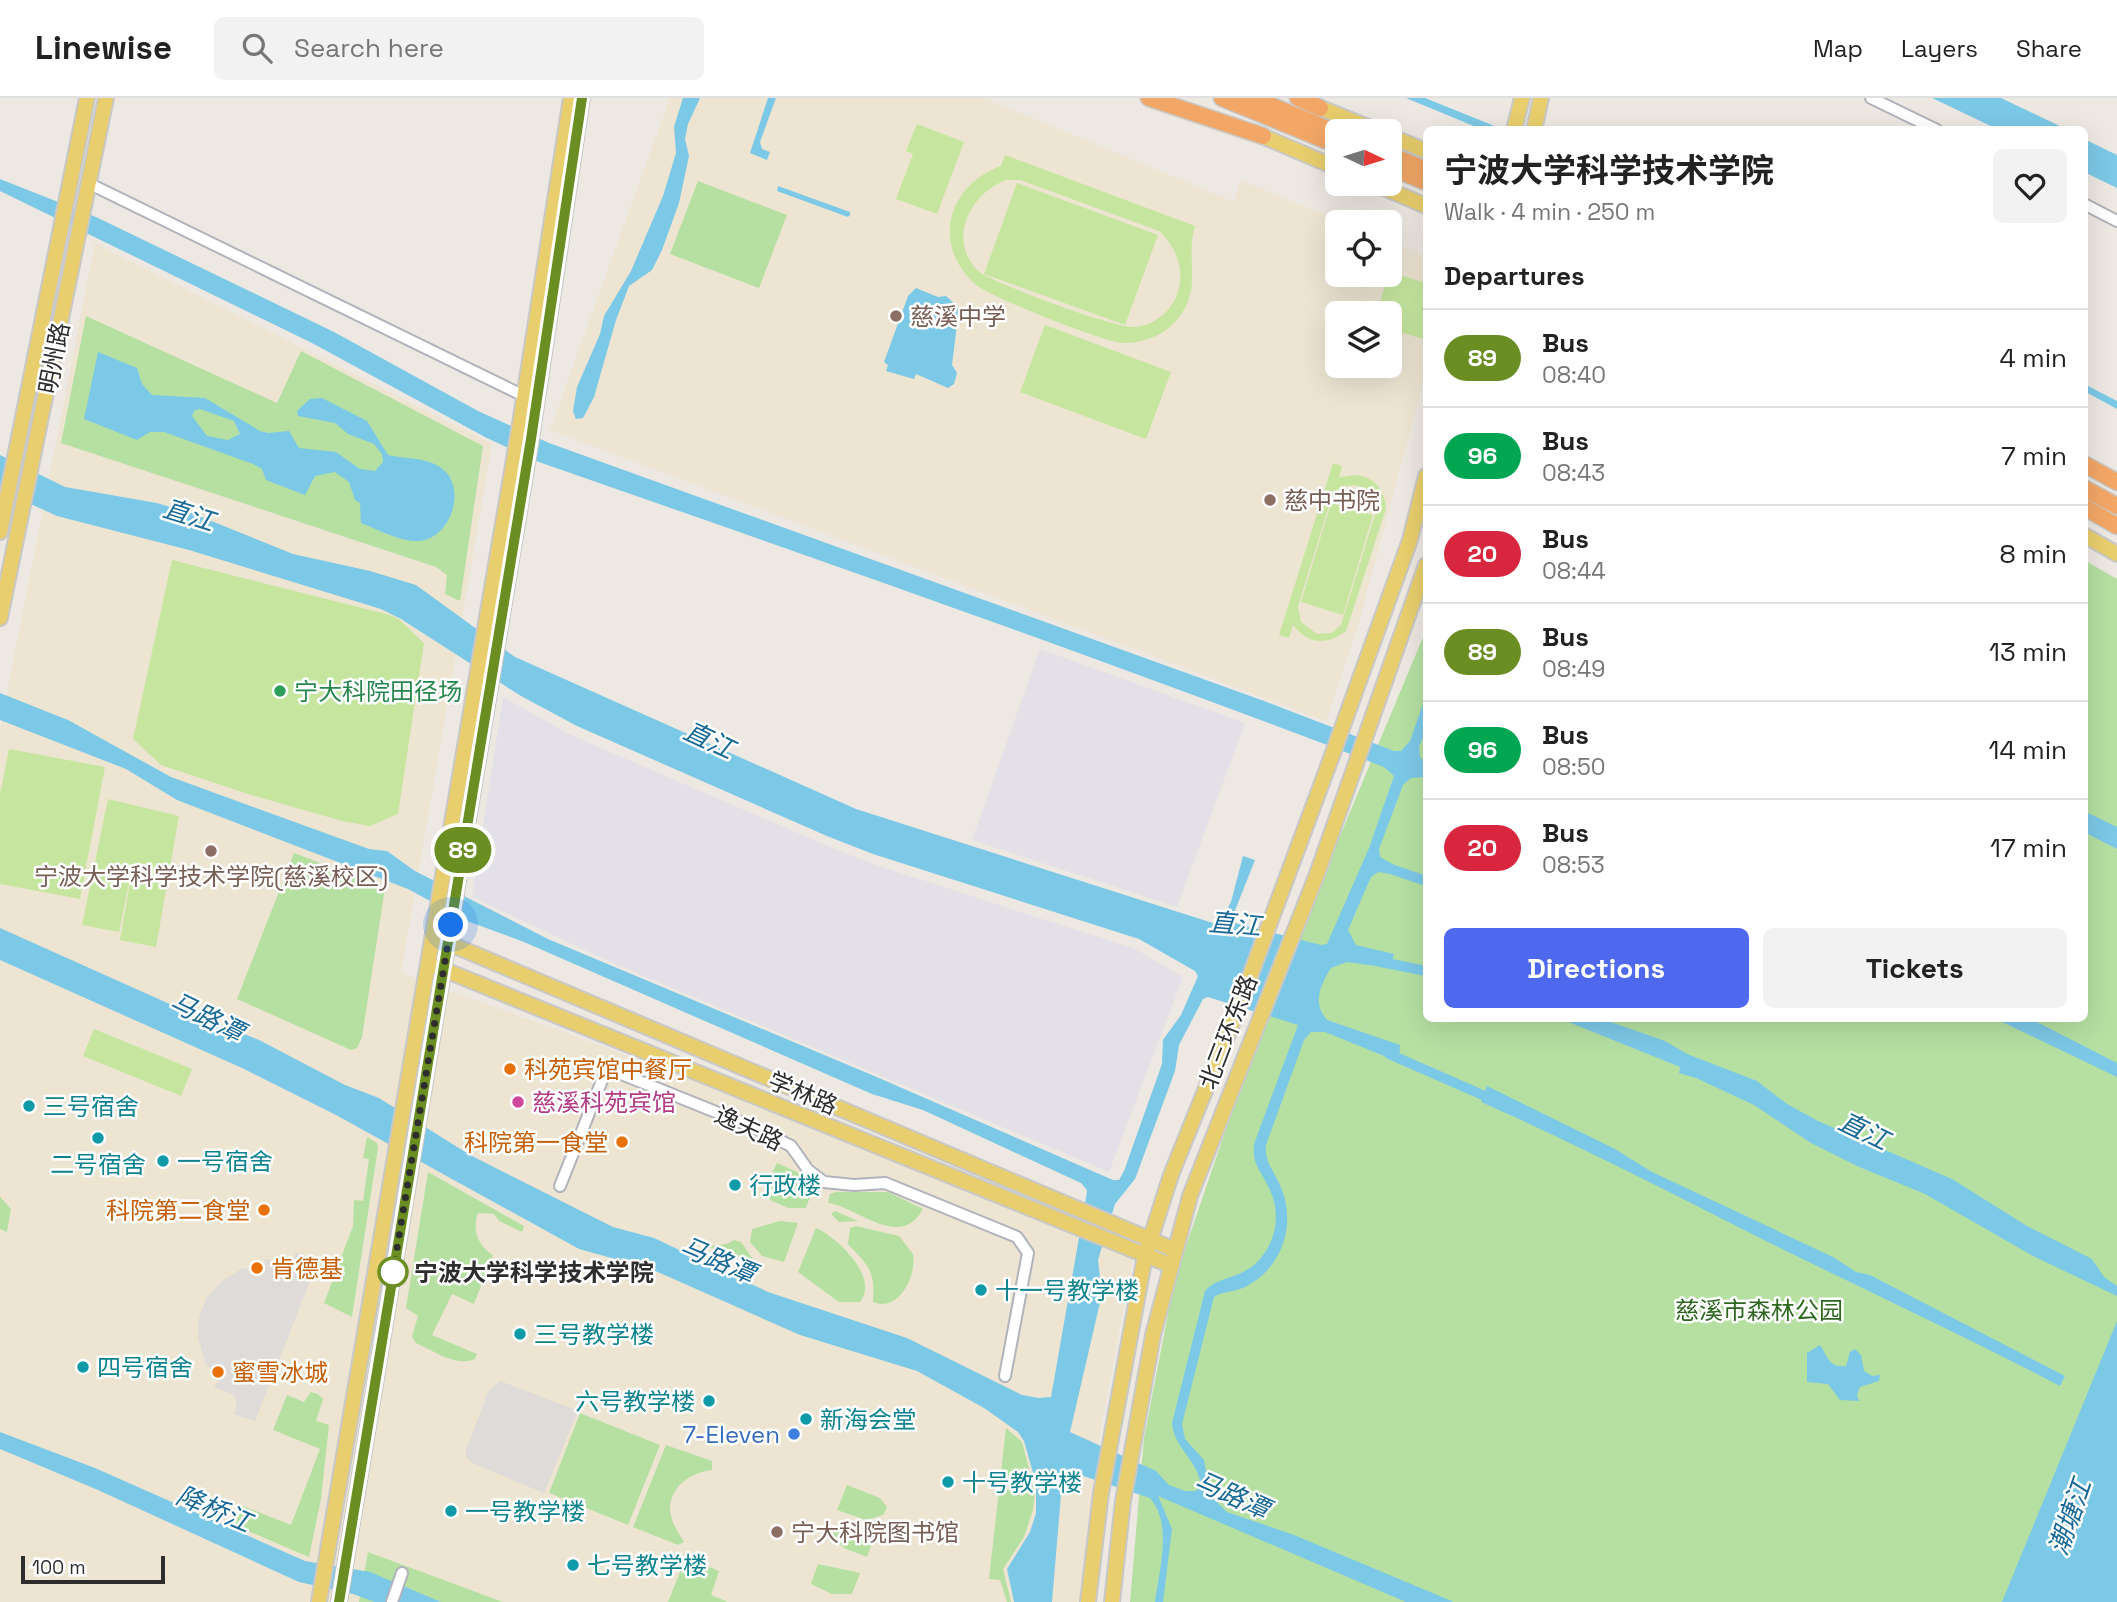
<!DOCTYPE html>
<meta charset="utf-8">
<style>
body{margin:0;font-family:"Space Grotesk","Noto Sans SC",sans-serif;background:#f2f2f2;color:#222;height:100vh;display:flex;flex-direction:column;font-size:26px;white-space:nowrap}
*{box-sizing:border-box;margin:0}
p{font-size:23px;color:#767676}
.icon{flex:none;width:38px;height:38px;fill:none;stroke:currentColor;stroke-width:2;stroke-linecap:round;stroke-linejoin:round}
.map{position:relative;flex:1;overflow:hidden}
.panel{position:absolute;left:1423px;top:28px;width:665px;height:896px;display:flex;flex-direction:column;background:#fff;border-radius:10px;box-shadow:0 7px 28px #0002}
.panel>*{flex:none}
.badge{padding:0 14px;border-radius:23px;font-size:24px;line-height:46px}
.needle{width:46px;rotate:94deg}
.controls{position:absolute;left:1325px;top:21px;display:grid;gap:14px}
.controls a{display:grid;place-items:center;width:77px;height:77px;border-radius:10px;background:#fff;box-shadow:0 7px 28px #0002;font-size:35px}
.scale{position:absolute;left:21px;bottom:18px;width:144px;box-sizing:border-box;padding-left:7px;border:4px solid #2d2d2d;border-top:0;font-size:19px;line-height:24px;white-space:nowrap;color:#2d2d2d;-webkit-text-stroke:5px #fff;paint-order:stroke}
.you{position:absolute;width:35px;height:35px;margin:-18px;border:5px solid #fff;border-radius:50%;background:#1a73e8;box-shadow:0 0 0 10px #1a73e833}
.map>.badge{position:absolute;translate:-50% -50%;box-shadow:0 0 0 4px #fff}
h2{padding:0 21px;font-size:26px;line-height:63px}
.round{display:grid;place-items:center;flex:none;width:74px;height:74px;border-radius:10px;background:#f2f2f2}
.summary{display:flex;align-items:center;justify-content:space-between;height:119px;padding:0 21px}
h1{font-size:33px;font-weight:700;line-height:52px}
.action{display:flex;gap:14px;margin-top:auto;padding:14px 21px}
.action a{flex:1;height:80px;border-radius:10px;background:#4e68ee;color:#fff;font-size:28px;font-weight:700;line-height:80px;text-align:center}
.action a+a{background:#f2f2f2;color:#222}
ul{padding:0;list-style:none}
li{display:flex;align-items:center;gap:21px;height:98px;padding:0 21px;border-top:2px solid #e0e0e0}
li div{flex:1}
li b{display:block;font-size:26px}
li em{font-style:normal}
li .badge{min-width:77px;font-weight:700;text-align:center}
header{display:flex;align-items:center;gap:42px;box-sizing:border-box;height:98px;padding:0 35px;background:#fff;border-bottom:2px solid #e0e0e0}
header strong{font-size:33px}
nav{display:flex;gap:38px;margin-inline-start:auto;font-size:24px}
.search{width:490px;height:63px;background:#f2f2f2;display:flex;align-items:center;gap:18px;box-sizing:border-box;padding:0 24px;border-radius:10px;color:#767676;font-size:26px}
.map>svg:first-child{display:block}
.industrial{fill:#e3e1e7}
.education{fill:#ede5d2;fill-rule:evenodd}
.green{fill:#b5e0a2}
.pitch{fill:#c6e69f;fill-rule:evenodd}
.plaza{fill:#dedbd8}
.water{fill:#7cc8e7;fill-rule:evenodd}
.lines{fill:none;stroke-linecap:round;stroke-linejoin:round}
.canal{stroke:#7cc8e7;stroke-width:10}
.minor-casing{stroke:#b1b3bc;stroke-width:14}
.major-casing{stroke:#c8c8c8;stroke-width:18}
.highway-casing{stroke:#c8c8c8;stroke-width:19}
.minor{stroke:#fff;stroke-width:10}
.major{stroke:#e8ce6c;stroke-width:14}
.highway{stroke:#f3a766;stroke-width:16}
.line-casing{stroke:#fff;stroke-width:16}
.line{stroke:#6b8e23;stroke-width:10}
.walk{stroke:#2d2d2d;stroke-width:7;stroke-dasharray:0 12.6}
.education-dot{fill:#8d6e63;stroke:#fff;stroke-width:2.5}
.leisure-dot{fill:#2e9e5b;stroke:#fff;stroke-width:2.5}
.food-dot{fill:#e8710a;stroke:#fff;stroke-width:2.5}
.hotel-dot{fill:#d1479c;stroke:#fff;stroke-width:2.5}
.culture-dot{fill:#0f9aa8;stroke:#fff;stroke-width:2.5}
.stop-dot{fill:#fff;stroke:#6b8e23;stroke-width:3.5}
.shop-dot{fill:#3f7fe0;stroke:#fff;stroke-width:2.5}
.labels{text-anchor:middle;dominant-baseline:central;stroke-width:5;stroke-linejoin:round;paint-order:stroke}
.education-label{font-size:24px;fill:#785e54;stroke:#fff;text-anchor:start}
.street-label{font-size:24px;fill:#2d2d2d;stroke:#fff}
.leisure-label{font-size:24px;fill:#27864d;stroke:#fff;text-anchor:start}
.food-label{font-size:24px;fill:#c56008;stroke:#fff;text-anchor:start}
.hotel-label{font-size:24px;fill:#b23c85;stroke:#fff;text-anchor:start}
.culture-label{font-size:24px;fill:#0d838f;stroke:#fff;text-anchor:start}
.stop-label{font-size:24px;font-weight:bold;fill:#2d2d2d;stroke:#fff;text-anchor:start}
.park-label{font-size:24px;fill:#2d6720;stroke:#fff}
.shop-label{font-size:24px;fill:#366cbe;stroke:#fff;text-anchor:end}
.water-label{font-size:26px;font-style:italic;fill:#176897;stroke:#fff}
</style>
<header>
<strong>Linewise</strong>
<div class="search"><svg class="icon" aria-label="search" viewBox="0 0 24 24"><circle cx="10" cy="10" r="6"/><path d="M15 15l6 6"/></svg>Search here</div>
<nav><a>Map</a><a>Layers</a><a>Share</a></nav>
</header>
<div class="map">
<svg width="2117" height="1504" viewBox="0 0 2117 1504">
<rect width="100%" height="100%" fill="#ede8e1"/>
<g class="industrial">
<path d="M1040,551L1245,625L1177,809L972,742Z"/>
<path d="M503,599L571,637L830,749L876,767L1135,851L1183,879L1109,1074L608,863L472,799Z"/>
</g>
<g class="education">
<path d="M670,0H984L1234,104L1240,82L1342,124H1337V177H1390V144L1426,159V274L1357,531L1326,623L550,332ZM1337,215H1390V268H1337Z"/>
<path d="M95,145L492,346L401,875L716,990L1133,1160L1099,1339L1081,1504H0V631Z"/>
</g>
<g class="green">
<path d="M698,83L787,117L759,190L670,156Z"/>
<path d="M86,218L277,305L301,253L483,348L460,503L445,496L447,477L436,469L61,345Z"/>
<path d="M2084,462L2117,481V1504H1130L1144,1340L1175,1180L1227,1028L1325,774L1426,532V920H2084Z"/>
<path d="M294,755L385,790L362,939L357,950L351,952L237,901Z"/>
<path d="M367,1039L377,1045L378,1050L352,1219L324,1205L353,1128L354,1102L363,1103L369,1061L363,1060Z"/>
<path d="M777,1065L797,1074L814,1087L806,1110H788L770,1102L769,1081Z"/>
<path d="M428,1074L524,1128L522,1134L499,1123L494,1116L478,1115C472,1133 478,1148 493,1157L474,1206L452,1196L432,1237L477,1256L475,1261C455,1269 434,1253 416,1245L412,1239L418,1218L406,1210Z"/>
<path d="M836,1094H888L923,1111C900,1153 858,1109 828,1105L830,1096Z"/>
<path d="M0,1099L11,1111L7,1134L0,1131Z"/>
<path d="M835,1113L858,1123L839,1124L831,1116Z"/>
<path d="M780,1123L798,1125L784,1164L762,1158L750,1144L752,1131Z"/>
<path d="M856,1128L899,1138L913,1156C917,1177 899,1215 873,1204C875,1171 869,1169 848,1146L850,1130Z"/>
<path d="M816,1130C837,1139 880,1180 860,1204H839L798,1174Z"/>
<path d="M734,1142L741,1144L753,1161L728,1160L709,1148L727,1146Z"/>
<path d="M311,1294L318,1296L323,1301L316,1323L329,1327L321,1401L309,1459L234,1427L243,1408L291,1427L320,1351L273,1332L287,1297L304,1304Z"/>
<path d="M580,1315L660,1347L628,1427L549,1395Z"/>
<path d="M1006,1330L1022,1344L1035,1393L1033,1412L1024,1439L1003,1471L1011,1504H1007L1000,1482L989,1481Z"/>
<path d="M666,1347L712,1363V1372C689,1374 665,1393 671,1418C673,1427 679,1436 684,1444L678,1447L633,1429Z"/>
<path d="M847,1387L880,1400L887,1409L883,1417L866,1422L837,1412Z"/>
<path d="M835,1427L874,1439L867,1459L846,1451L830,1439Z"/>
<path d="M368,1454L503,1504H359Z"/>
<path d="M686,1459L719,1473L711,1497L728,1504H668Z"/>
<path d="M818,1466L860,1475L852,1496H832L811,1486Z"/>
</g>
<g class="pitch">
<path d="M917,26L964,44L937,116L896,101L913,56L906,53Z"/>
<path d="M1005,57L1195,128C1184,164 1206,193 1172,227C1160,239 1140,245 1123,245C1106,245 987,198 975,186C931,146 948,87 1001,68ZM1006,82H1020L1159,133C1175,148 1184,168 1179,190C1174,212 1155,228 1133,229C1115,230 989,184 977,172C947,140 971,95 1006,82Z"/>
<path d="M1017,85L1158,137L1125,227L984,176Z"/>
<path d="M1390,174L1426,185V242L1390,231V215H1376Z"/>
<path d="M1045,227L1171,274L1146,341L1020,294Z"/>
<path d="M1333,365L1342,368L1339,380C1364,371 1385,385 1386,411L1346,533C1326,548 1308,546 1293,527L1289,540L1279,537ZM1353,387C1367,389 1375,396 1377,410L1341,527L1332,535L1317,536L1301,524L1298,509L1331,401L1341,389Z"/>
<path d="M1331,405L1373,417L1343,517L1301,504Z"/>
<path d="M172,462L390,517L400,522L424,545L398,716L370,728L342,723L251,697L161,667L133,641Z"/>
<path d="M9,651L105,669L80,801L0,786V697Z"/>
<path d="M108,701L179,718L156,849L120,842L134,761L119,834L82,827Z"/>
<path d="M94,931L192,971L181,998L83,958Z"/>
</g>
<g class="plaza">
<path d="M296,1155L318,1163L255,1323L234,1316L237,1303L232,1296L214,1289L219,1281L205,1264L198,1239L199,1219L207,1199L221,1184L241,1171L264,1169L265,1161L288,1166Z"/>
<path d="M500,1283L578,1313L544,1395L472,1365L466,1358V1352L489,1292Z"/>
</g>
<g class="water">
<path d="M683,0H700L688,26L685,41L689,58L679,105L662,152L652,172L629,188L616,222L594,299L583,320L576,321L573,313L577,289L600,236L604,218L631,173L663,98L676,55L674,29Z"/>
<path d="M768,0H776L760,44L762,51L770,54L767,62L750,55Z"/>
<path d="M1406,0H1425L1502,31H1481Z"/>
<path d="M1932,0H2001L2066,31H1997Z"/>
<path d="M2084,41L2117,57V90L2084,74Z"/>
<path d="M0,81L96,119L334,234L478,313L549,345L1264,603L1394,653H1401L1410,643L1426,597V631L1419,649L1420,659L1426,665V679L1411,680L1403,687L1379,751L1380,759L1394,767L1390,776L1378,774L1371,779L1348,832L1356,847L1394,856L1390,870L1347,864L1331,870C1320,888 1312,905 1327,922L1400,947L1399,964L1325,934H1311L1304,942L1266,1047C1264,1065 1276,1075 1282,1092C1296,1129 1281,1171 1245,1189C1235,1194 1223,1193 1214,1199L1182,1326L1185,1341L1204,1362L1211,1398L1227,1414L1294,1437L1454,1504H1406L1158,1398L1172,1431L1163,1504H1155C1159,1473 1173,1426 1150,1400L1071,1374L1066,1376L1062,1385L1052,1504H1014L1007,1471L1030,1434L1036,1415V1385L1024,1343L1018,1334L984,1310L917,1273L800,1237L651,1171L579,1151L336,1017L242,970L0,862V830L183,912L259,942L345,987L379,1000L470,1057L613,1129L654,1140L768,1194L907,1240L1022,1297L1039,1300L1051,1299L1086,1100L1087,1092L1081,1085L923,1012L872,996L524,844L467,823L408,791L177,702L126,671L0,622V595L68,622L171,679L369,751L387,753L415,773L548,841L879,980L1113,1082H1119L1124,1073L1162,966L1163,942L1181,917L1198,878L1195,873L1139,841L873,756L827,738L577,628L521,598L401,521L381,511L189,452L57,418L0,392V357L65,389L157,405L194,416L293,456L370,473L416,487L515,559L856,711L1219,827L1231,804L1243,758L1255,762L1234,815L1235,825L1321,847L1327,846L1369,750L1394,678L1384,669C1104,561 820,462 536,363L485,339L312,245L0,93ZM1208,899L1298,927L1254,1046C1252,1067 1261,1072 1269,1090C1281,1114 1277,1142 1260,1161C1242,1182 1217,1178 1205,1193L1172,1325C1174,1351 1199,1362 1201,1389L1195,1393H1185L1169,1387L1156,1373L1070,1334L1102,1196L1098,1162L1115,1106L1135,1081L1175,973L1179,947L1203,901Z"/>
<path d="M778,88L850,114V117L848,119L777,93Z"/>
<path d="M916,190L938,199L946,198L959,210L952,267L957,275L954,286L948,290L916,276L914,281L886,273L888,267L884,264L908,198Z"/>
<path d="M98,254L137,270L142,286L152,297L205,300L260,333L268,335L289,333L299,350L336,354L360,371L375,373L383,364L382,356L374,346L348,336L335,325L298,318L297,313L310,301L322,300L367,323L388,357C405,361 424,359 440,369C469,388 451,442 418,443C400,444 377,431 361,425L360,405L355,402L349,384L335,374L315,378L305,397L266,382L262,371L253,366L164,334H150L137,342L84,321ZM200,311L234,323L240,336L228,342L207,338L192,318L195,312Z"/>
<path d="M2084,286L2117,303V311L2084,293Z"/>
<path d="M2084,713L2117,729V751L2084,734Z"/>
<path d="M1561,921H1602L1665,943L1687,956L1757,983L1787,1006L1818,1023L1952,1081L2027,1128L2092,1161L2104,1179L2117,1188V1198L2033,1158L1925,1096L1857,1068L1811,1045L1754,1007L1696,980L1679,975L1680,969Z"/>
<path d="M1996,921H2031L2117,965V979Z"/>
<path d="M1487,988L1615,1051L1652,1074L1833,1159L1856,1174L1870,1177L2065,1278L2060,1288C1959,1235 1856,1188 1754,1137C1664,1091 1574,1045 1481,1004Z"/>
<path d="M2117,1223V1504H2002Z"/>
<path d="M1820,1247C1828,1259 1829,1270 1846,1268L1850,1254L1855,1251L1861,1257L1864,1273L1872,1278L1880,1277L1879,1283L1860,1289L1857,1297L1859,1303L1840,1302L1828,1286L1807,1284V1255Z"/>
<path d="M0,1334L95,1370L305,1463L370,1474L441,1504H375L353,1496L299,1484L98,1392L0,1351Z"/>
</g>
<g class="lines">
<g class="canal">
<path d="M1379,767L1426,783"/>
<path d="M1381,864L1426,873"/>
<path d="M1389,956L1494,1002"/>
</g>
<defs>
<g id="minor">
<path d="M1871,0L1937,32"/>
<path d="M88,85L524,298"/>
<path d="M2084,106L2117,123"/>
<path d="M560,1088L603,980L614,973L758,1031L791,1048L808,1072L824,1084L854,1087L885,1085L1000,1132L1017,1139L1028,1155L1005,1278"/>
<path d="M392,1504L402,1475"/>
</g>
<g id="major">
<path d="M1311,6L1378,33"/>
<path d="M1514,32L1522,0"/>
<path d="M1534,32L1541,0"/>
<path d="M1253,34L1337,70"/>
<path d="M1390,38L1426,53"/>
<path d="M1375,86L1426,108"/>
<path d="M0,434L87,0"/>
<path d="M2084,437L2117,456"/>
<path d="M0,520L106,0"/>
<path d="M441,842L1175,1152"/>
<path d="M435,868L1170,1167"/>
<path d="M319,1504L520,326L571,0"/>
<path d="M339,1504L531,341L582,0"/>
<path d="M1088,1504L1101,1395L1145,1158L1171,1077L1236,916L1333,655L1410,442L1426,378"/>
<path d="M1112,1504L1123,1403L1153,1237L1190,1098L1317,776L1426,467"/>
</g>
<g id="highway">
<path d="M1149,0L1263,38"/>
<path d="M1222,0L1337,47"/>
<path d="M1253,0L1337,35"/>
<path d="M1298,0L1320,10"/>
<path d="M1390,57L1426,72"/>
<path d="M1390,69L1426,84"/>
<path d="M2084,366L2117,384"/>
<path d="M2084,390L2117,408"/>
<path d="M2084,409L2117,428"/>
</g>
</defs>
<use href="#minor" class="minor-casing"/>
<use href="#major" class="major-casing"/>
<use href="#highway" class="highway-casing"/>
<use href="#minor" class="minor"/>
<use href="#major" class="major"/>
<use href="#highway" class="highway"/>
</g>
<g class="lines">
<defs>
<path id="line" d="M339,1504L531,341L582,0"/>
</defs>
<use href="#line" class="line-casing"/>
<use href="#line" class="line"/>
<path class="walk" d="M393,1174L451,827"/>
</g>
<g class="education-dot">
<circle cx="896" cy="218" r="7"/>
<circle cx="1270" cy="402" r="7"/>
<circle cx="211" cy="753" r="7"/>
<circle cx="777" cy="1434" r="7"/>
</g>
<circle class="leisure-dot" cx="280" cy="593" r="7"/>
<g class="food-dot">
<circle cx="510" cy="971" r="7"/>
<circle cx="622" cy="1044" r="7"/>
<circle cx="264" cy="1112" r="7"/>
<circle cx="257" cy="1170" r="7"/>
<circle cx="218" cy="1274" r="7"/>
</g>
<circle class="hotel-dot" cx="518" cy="1004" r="7"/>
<g class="culture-dot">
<circle cx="29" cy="1008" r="7"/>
<circle cx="98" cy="1040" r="7"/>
<circle cx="163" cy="1063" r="7"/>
<circle cx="735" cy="1087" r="7"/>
<circle cx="981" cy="1192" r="7"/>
<circle cx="520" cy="1236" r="7"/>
<circle cx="83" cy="1269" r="7"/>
<circle cx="709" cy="1303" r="7"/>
<circle cx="806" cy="1321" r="7"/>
<circle cx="948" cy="1384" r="7"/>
<circle cx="451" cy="1413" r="7"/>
<circle cx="573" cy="1467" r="7"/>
</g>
<circle class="stop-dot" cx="393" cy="1174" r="14"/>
<circle class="shop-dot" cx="794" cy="1336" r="7"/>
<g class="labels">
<g class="education-label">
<text x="910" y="218">慈溪中学</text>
<text x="1284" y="402">慈中书院</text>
<text x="211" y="778" text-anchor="middle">宁波大学科学技术学院(慈溪校区)</text>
<text x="791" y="1434">宁大科院图书馆</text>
</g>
<g class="street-label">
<text transform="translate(54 260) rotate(-79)">明州路</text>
<text transform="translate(1228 934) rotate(-69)">北三环东路</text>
<text transform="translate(803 995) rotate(23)">学林路</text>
<text transform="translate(749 1030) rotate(25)">逸夫路</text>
</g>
<g class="leisure-label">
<text x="294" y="593">宁大科院田径场</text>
</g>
<g class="food-label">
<text x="524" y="971">科苑宾馆中餐厅</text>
<text x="608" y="1044" text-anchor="end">科院第一食堂</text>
<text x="250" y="1112" text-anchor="end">科院第二食堂</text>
<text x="271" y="1170">肯德基</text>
<text x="232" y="1274">蜜雪冰城</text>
</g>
<g class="hotel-label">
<text x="532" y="1004">慈溪科苑宾馆</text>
</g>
<g class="culture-label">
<text x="43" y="1008">三号宿舍</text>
<text x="177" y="1063">一号宿舍</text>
<text x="98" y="1066" text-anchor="middle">二号宿舍</text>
<text x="749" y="1087">行政楼</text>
<text x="995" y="1192">十一号教学楼</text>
<text x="534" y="1236">三号教学楼</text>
<text x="97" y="1269">四号宿舍</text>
<text x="695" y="1303" text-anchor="end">六号教学楼</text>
<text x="820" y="1321">新海会堂</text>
<text x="962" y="1384">十号教学楼</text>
<text x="465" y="1413">一号教学楼</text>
<text x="587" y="1467">七号教学楼</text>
</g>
<g class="stop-label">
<text x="414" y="1174">宁波大学科学技术学院</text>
</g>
<g class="park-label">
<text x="1759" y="1212">慈溪市森林公园</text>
</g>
<g class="shop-label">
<text x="780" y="1336">7-Eleven</text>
</g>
<g class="water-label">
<text transform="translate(189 417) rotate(17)">直江</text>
<text transform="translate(709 642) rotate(25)">直江</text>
<text transform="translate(1235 826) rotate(5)">直江</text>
<text transform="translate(207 919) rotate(26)">马路潭</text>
<text transform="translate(1864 1033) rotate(26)">直江</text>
<text transform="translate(718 1162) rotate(23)">马路潭</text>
<text transform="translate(1232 1397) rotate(24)">马路潭</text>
<text transform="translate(214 1411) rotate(23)">降桥江</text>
<text transform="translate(2070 1419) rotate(-71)">潮塘江</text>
</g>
</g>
</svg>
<div class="controls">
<a><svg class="needle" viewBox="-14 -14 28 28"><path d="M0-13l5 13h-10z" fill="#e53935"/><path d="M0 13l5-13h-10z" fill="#767676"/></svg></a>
<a><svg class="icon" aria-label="locate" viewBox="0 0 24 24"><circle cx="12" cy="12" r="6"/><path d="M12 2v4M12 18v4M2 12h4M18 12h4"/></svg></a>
<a><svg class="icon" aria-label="layers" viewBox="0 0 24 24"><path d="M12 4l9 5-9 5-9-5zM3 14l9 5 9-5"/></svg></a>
</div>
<div class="scale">100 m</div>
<div class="you" style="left:451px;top:827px"></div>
<b class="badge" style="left:463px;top:752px;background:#6b8e23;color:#fff">89</b>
<section class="panel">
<div class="summary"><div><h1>宁波大学科学技术学院</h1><p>Walk · 4 min · 250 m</p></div><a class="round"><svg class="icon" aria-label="heart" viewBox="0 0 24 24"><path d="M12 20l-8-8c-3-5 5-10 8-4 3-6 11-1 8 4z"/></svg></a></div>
<h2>Departures</h2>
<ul>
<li><span class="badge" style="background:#6b8e23;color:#fff">89</span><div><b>Bus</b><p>08:40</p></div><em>4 min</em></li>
<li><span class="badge" style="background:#00a651;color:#fff">96</span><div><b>Bus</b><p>08:43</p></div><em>7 min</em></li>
<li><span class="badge" style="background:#d7263d;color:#fff">20</span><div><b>Bus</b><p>08:44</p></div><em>8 min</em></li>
<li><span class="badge" style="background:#6b8e23;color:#fff">89</span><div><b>Bus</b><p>08:49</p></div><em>13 min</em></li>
<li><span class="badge" style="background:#00a651;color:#fff">96</span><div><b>Bus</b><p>08:50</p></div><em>14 min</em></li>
<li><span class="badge" style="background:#d7263d;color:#fff">20</span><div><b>Bus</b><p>08:53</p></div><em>17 min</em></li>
</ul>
<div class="action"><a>Directions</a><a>Tickets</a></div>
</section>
</div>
